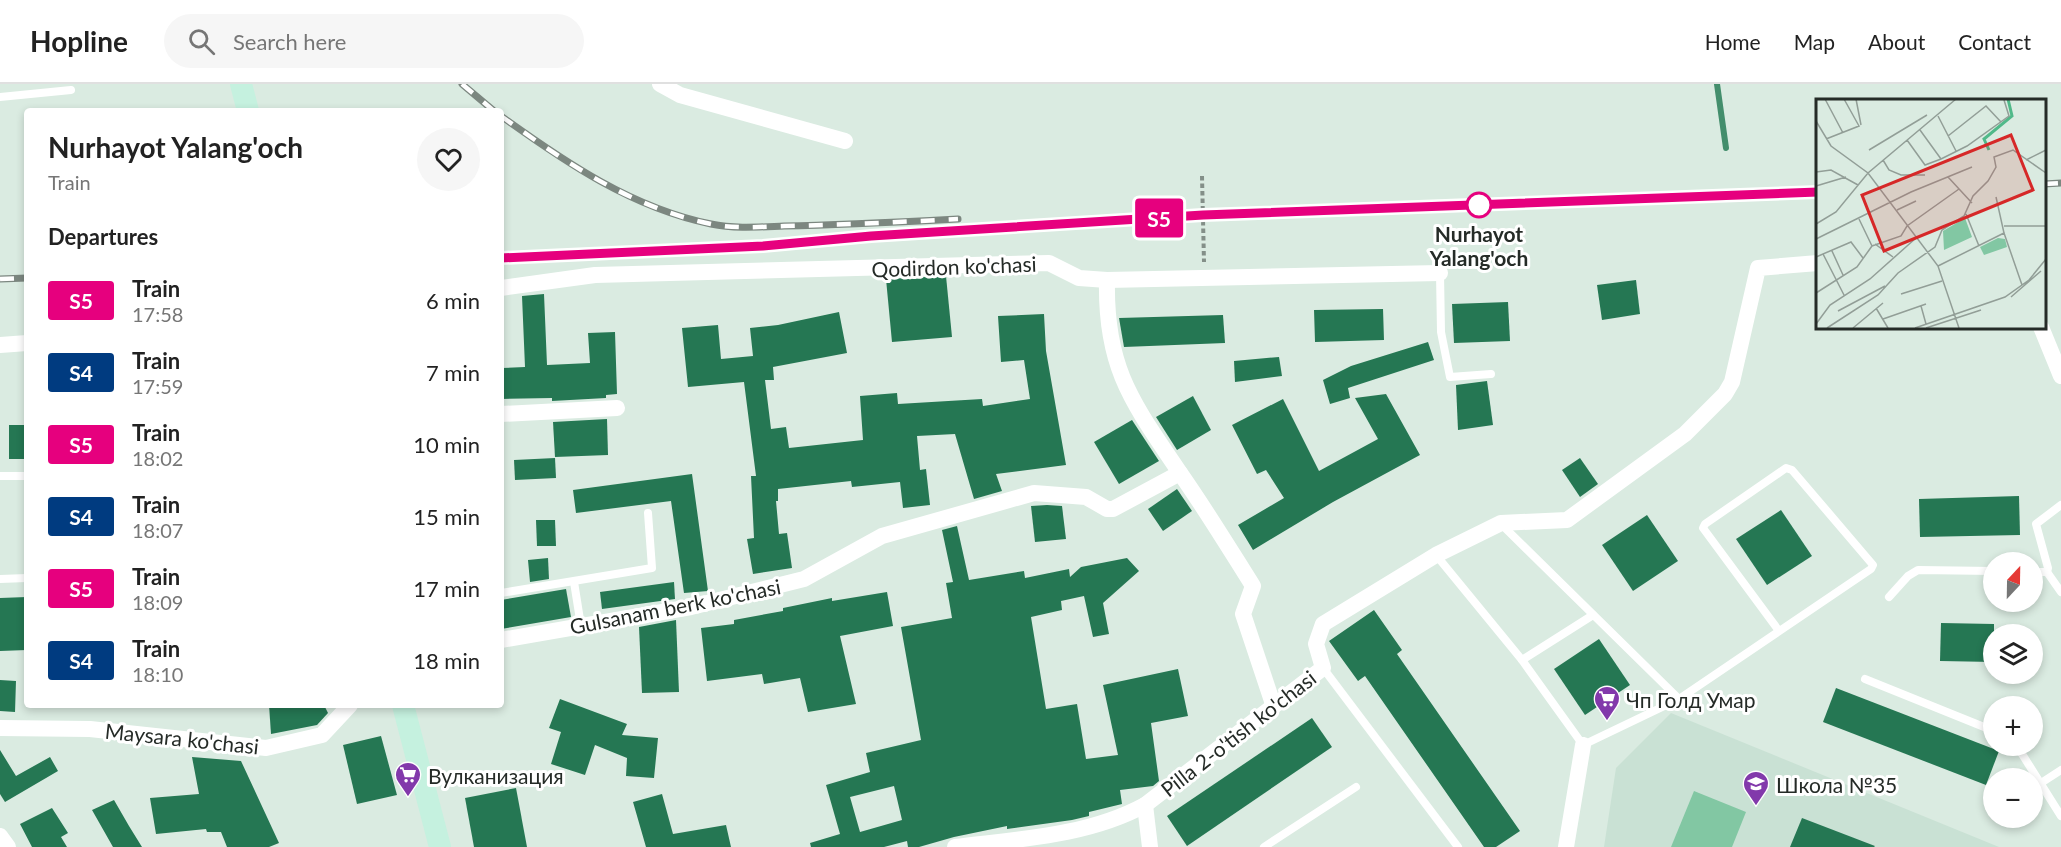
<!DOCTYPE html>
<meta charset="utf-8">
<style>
body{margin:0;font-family:Lato,sans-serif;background:#f6f6f6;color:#222;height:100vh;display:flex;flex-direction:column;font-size:22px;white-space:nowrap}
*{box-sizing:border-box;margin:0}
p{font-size:20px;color:#767676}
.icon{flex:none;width:33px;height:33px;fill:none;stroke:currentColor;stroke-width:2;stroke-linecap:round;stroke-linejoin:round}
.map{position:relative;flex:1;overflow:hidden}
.side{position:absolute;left:24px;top:24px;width:480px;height:600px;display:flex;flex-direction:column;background:#fff;border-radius:6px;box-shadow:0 3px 9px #0003}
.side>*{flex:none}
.badge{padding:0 12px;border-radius:4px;font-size:21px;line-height:39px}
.needle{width:39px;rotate:22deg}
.tools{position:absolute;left:1983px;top:468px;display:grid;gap:12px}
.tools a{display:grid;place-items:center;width:60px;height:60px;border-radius:50%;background:#fff;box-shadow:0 3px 9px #0003;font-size:30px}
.map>.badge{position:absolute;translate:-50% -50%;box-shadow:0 0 0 3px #fff}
h2{padding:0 24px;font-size:22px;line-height:54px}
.round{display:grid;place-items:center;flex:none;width:63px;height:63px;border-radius:32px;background:#f6f6f6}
.overview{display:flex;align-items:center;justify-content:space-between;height:102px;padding:0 24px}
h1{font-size:28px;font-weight:700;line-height:45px}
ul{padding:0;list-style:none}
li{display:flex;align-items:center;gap:18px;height:72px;padding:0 24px}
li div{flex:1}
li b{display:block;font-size:22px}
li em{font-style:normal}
li .badge{min-width:66px;font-weight:700;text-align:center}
header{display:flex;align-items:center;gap:36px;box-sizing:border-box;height:84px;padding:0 30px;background:#fff;border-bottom:2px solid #e0e0e0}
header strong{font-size:28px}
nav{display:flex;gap:33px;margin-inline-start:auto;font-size:21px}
.search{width:420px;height:54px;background:#f6f6f6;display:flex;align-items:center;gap:15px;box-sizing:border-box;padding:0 21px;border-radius:33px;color:#767676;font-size:22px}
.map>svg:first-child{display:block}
.built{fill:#c9e1d4}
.green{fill:#82c7a3}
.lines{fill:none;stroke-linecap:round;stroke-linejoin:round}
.stream{stroke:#438e6c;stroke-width:6}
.building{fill:#257753;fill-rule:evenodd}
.path{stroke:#838f88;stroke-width:4;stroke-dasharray:4.5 3;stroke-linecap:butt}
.service{stroke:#fff;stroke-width:8}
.minor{stroke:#fff;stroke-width:16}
.secondary{stroke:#c5f1df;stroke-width:22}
.rail-casing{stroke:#7c8780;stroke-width:7}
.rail{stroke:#fff;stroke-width:4.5;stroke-dasharray:14;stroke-linecap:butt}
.line-casing{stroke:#fff;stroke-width:14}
.line{stroke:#e6007e;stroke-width:9}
.stop-dot{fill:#fff;stroke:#e6007e;stroke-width:3}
.labels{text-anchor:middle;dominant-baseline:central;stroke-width:6;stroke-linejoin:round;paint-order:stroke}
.stop-label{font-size:21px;font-weight:bold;fill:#252b27;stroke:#fff}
.street-label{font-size:21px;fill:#252b27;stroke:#fff}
.poi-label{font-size:21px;fill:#252b27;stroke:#fff;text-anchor:start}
.inset-river{fill:none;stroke:#50b989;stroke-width:3}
.inset-road{fill:none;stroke:#929e97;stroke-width:1.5}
.view{fill:#d62828;fill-opacity:0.15;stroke:#d62828;stroke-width:3}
.inset-edge{fill:none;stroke:#252b27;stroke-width:3}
</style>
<header>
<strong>Hopline</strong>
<div class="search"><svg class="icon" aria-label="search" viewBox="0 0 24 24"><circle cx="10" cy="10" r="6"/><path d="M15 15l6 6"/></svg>Search here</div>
<nav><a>Home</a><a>Map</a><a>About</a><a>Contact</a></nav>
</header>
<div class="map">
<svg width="2061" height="763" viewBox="0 0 2061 763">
<rect width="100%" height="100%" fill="#daebe1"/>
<path class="built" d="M1671,629L1999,763H1604L1616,684Z"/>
<path class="green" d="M1694,707L1746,728L1732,763H1671Z"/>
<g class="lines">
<path class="stream" d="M1717,0L1726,64"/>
</g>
<g class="building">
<path d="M946,192L952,253L892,258L886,195Z"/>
<path d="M1636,196L1640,230L1602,236L1597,201Z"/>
<path d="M544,210L547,281L590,279L588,249L615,248L617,310L606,311V314L552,317V314L501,315V284L525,283L522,212Z"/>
<path d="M1508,218L1510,257L1454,259L1452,220Z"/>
<path d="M1383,225L1384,256L1315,258L1314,226Z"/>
<path d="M839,228L847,269L773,283L774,296H765L771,345L786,343L789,364L863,356L860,312L897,309L898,320L982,315L983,322L1030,315L1024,276L1001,278L998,232L1044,230L1046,267L1066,381L996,390L1002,407L974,415L955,350L917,352L920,386L926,385L930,421L903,424L900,398L852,403L851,397L778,405V417H776L779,450L787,449L792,484L753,490L747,455L754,454L751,392H756L744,298L688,303L682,244L718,241L721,275L753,272L750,244L778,241Z"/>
<path d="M1223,231L1225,259L1124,263L1119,234Z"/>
<path d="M1428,258L1434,276L1348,304L1350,314L1330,320L1323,296L1351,282Z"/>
<path d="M1279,273L1282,292L1235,298L1234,277Z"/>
<path d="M1487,297L1493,341L1458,346L1456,301Z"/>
<path d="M1386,310L1420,371L1333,418L1253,466L1238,441L1284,414L1266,386L1257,390L1232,341L1283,315L1319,387L1378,355L1355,314Z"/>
<path d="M1193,312L1211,346L1177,366L1156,333Z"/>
<path d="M607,335L608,371L555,373L553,338Z"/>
<path d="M1132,336L1159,377L1119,400L1094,358Z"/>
<rect x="9" y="341" width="18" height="34"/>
<path d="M555,374L556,394L515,396L514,376Z"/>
<path d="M1580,374L1598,400L1580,413L1562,386Z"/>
<path d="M692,390L708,507L684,509L671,417L576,429L573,406Z"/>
<path d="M1177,405L1192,427L1163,447L1148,425Z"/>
<path d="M2019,412L2020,451L1920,453L1919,415Z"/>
<path d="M1047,421L1062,422L1066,455L1035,458L1031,422Z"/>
<path d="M1781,426L1812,472L1767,501L1736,455Z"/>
<path d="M1647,431L1678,477L1633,507L1602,461Z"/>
<path d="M536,436H555L556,462H537Z"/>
<path d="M957,442L969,496L1024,487L1025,494L1069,485L1070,493L1081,483L1127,474L1139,487L1103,519L1109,550L1093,553L1084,512L1061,517L1062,526L1031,533L1046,625L1077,620L1086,675L1118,671L1103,601L1178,585L1188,632L1151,639L1159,697L1153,702L1120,706L1122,720L1089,728V732L1072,736L1007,745V742L954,753L919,763H908L907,757L884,763H811L810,759L840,750L826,701L870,688L866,669L921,656L901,543L952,534L946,499L953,498L942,446ZM894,702L902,736L860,748L850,713Z"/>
<path d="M548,474L549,495L530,498L528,476Z"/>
<path d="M674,498L675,515L602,525L600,508Z"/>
<path d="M566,505L571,533L501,545V516Z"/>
<path d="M887,508L893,542L840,552L856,620L808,628L800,594L764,600L762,590L707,597L701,544L734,540V536L783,527V524L832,514V517Z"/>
<path d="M27,513V566L0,567V514Z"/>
<path d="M1374,526L1402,566L1397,570L1520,747L1496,763H1484L1365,592L1358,597L1329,557Z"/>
<path d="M676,536L679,608L642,609L639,543Z"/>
<path d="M1941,539L1994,540V578L1940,577Z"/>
<path d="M1599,555L1630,601L1585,631L1554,585Z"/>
<path d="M0,596L16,597L15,628L0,627Z"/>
<path d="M1836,604L1999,667L1986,701L1823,638Z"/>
<path d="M560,615L627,640L622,651L658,654L654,694L626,692L627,674L595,661L585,691L551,680L561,648L549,644Z"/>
<path d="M269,621H324L328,629L317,641L271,650Z"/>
<path d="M1312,634L1332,663L1187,762L1167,732Z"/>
<path d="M381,652L397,711L357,720L343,661Z"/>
<path d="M0,666L16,692L50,673L58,687L5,718L0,710Z"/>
<path d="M192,673L241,677L279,759L269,763H227L221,748H207L206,745L156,750L150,714L199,710Z"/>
<path d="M516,704L527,763H474L465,714Z"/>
<path d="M662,710L673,750L726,741L731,763H646L633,718Z"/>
<path d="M114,716L129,742L142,763H113L92,726Z"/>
<path d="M52,724L68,749L61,753L67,763H32L20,740Z"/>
<path d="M1802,734L1875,762L1874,763H1790Z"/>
</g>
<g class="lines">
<path class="path" d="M1202,92L1204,178"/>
<g class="service">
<path d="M0,13L71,6"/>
<path d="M1440,189L1441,248L1450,293L1491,290"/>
<path d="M0,392H27"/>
<path d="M1501,440L1679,615"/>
<path d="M1436,471L1522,576"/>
<path d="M2032,488H2047L2048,484L2036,440L2061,421"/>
<path d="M2047,488L2061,508"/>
<path d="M0,495L27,494"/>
<path d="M574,498L581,542"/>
<path d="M501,509L652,484L648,429"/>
<path d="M1889,513L1908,492L1918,486L1994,487"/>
<path d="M1593,531L1522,576L1583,661L1679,615L1871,485L1873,481L1792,386L1786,384L1705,440L1703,444L1779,547"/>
<path d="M1323,584L1458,763"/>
<path d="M1865,595L1994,647"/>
<path d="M2017,662L2061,732"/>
<path d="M2041,699L2061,686"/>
<path d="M1264,763L1356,703"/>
</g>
<g class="minor">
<path d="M660,0L680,11L845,57"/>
<path d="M1107,196C1105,285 1133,319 1180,389C1206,426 1229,464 1253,502L1243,530L1273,620"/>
<path d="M501,204L595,191L1049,179L1079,194L1107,196L1440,189"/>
<path d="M2041,243L2061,292"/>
<path d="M0,261L27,259"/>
<path d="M501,330L617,324"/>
<path d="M501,556L691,523L804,495L882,452L1034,409L1086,413L1107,425H1113L1180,389"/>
<path d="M0,644L90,645L266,664L322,651L350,621"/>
<path d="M1145,721L1150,763"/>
<path d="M0,752L8,763"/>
<path d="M955,763C1019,755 1088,752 1145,721L1323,584L1316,560L1323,540L1436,471L1501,439L1567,436L1685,350L1725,310L1732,298L1758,184L1818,179"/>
<path d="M1566,763L1583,661"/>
</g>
<g class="secondary">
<path d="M241,0L248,27"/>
<path d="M403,621L440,763"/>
</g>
<defs>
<g id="rail">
<path d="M462,0L494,27"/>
<path d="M501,32C565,78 632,124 711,140C735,145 759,143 784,142C842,141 900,138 958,135"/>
<path d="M2044,100L2061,99"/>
<path d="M501,174L763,162L871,152L1203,131L1818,108"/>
<path d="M0,195L27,194"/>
</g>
</defs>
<use href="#rail" class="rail-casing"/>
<use href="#rail" class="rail"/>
</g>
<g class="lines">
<defs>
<path id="line" d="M501,174L763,162L871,152L1203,131L1818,108"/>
</defs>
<use href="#line" class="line-casing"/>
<use href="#line" class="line"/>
</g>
<defs>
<symbol id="supermarket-pin" viewBox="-11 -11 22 30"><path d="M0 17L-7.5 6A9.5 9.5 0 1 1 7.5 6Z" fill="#8239ab" stroke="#fff"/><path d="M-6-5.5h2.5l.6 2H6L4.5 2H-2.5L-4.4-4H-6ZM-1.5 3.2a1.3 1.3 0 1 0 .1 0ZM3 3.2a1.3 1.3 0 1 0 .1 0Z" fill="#fff"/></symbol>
<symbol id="school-pin" viewBox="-11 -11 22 30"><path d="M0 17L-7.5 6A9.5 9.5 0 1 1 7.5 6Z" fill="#8239ab" stroke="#fff"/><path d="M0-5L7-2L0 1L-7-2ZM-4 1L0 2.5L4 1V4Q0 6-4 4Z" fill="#fff"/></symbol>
</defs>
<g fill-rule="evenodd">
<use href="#supermarket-pin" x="1592" y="600" width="30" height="40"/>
<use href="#supermarket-pin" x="393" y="676" width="30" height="40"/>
<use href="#school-pin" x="1741" y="685" width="30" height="40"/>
</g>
<circle class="stop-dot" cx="1479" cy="121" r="12"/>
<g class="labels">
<g class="stop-label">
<text x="1479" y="149">Nurhayot<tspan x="1479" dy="24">Yalang'och</tspan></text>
</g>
<g class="street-label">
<text transform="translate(954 182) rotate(-2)">Qodirdon ko'chasi</text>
<text transform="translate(675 522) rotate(-11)">Gulsanam berk ko'chasi</text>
<text transform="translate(1238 649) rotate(-38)">Pilla 2-o'tish ko'chasi</text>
<text transform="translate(182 654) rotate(6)">Maysara ko'chasi</text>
</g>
<g class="poi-label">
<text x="1626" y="615">Чп Голд Умар</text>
<text x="428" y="691">Вулканизация</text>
<text x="1776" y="700">Школа №35</text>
</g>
</g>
<g transform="translate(1816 15)">
<rect width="230" height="230" fill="#daebe1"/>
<path d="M149,119L156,138L128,151L127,132ZM182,139L189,140L191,148L168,156L164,148Z" fill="#82c7a3"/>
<path class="inset-river" d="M173,51L168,40L196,17L192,0"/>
<path class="inset-road" d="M9,0L27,34M40,0L45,26M122,17L140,52M0,22L15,47L52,74L122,167L143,229M104,31L125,60M132,37L170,7L185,23M10,40L43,27L28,0M91,41L109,66L125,60L151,47L193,17L188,1M53,51L111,16M67,61L73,71L85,76H109M210,61L230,51M0,73L15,71L42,86M132,78L156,104M0,87L30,78M81,111L100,102M150,115L163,147M43,120L56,147M0,125L20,113L52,74L140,0M188,127H230M188,134L206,186M0,140L95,93L156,68M59,145L77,158M16,152L27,176M7,155L28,196M0,158L35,143L47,159M122,167L188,134L180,98M0,194L41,168L56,147L85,137L91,127L143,90M85,195L126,182M195,198L225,172M105,207L110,225M60,209L72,229M22,212L69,187M67,220L110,205M0,225L14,206L54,180L100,139M11,229L62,196L82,174L119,148L126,131L148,117L157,97L172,82L180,68L178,58L197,51L230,74M37,229L67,204M99,229L189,198L213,181L230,160M110,229L165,211"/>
<path class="view" d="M195,36L217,91L68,152L46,96Z"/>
<rect width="230" height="230" class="inset-edge"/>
</g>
</svg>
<div class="tools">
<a><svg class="needle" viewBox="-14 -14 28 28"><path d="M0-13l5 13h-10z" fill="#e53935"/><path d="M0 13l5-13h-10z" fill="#767676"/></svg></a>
<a><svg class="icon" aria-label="layers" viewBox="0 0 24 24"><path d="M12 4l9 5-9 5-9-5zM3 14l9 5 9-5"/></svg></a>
<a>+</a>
<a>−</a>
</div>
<b class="badge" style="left:1159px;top:134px;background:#e6007e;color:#fff">S5</b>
<section class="side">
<div class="overview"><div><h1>Nurhayot Yalang'och</h1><p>Train</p></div><a class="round"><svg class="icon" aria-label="heart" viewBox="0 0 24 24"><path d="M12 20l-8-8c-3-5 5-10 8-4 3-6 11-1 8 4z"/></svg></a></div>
<h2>Departures</h2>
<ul>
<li><span class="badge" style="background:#e6007e;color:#fff">S5</span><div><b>Train</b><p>17:58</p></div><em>6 min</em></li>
<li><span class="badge" style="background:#003b80;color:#fff">S4</span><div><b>Train</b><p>17:59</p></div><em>7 min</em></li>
<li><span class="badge" style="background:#e6007e;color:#fff">S5</span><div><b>Train</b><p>18:02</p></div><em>10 min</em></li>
<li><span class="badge" style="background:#003b80;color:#fff">S4</span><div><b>Train</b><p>18:07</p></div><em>15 min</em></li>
<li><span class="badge" style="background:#e6007e;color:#fff">S5</span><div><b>Train</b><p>18:09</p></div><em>17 min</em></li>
<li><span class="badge" style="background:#003b80;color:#fff">S4</span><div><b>Train</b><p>18:10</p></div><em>18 min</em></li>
</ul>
</section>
</div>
